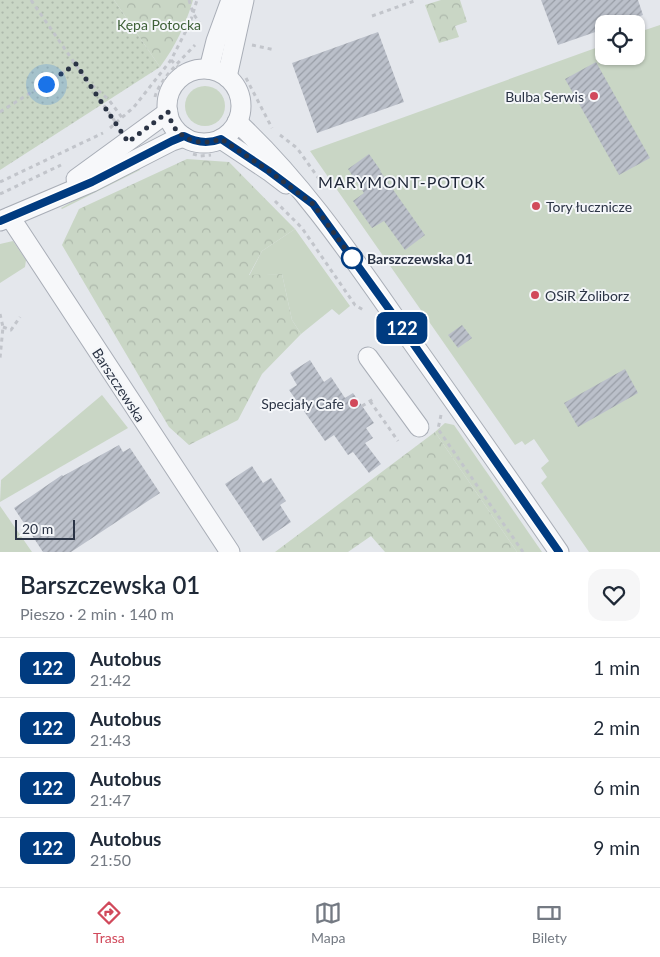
<!DOCTYPE html>
<html lang="pl">
<meta charset="utf-8">
<style>
body{margin:0;font-family:Lato,sans-serif;background:#f6f6f7;color:#1f2937;height:100vh;display:flex;flex-direction:column;font-size:19px;white-space:nowrap}
*{box-sizing:border-box;margin:0}
p{font-size:16px;color:#747a83}
.icon{flex:none;width:28px;height:28px;fill:none;stroke:currentColor;stroke-width:2;stroke-linecap:round;stroke-linejoin:round}
.map{position:relative;height:552px;overflow:hidden}
.panel{display:flex;flex-direction:column;background:#fff;flex:1}
.panel>*{flex:none}
.badge{padding:0 10px;border-radius:8px;font-size:18px;line-height:32px}
.tools{position:absolute;left:595px;top:15px;display:grid;gap:10px}
.tools a{display:grid;place-items:center;width:50px;height:50px;border-radius:10px;background:#fff;box-shadow:0 1px 4px #0004;font-size:25px}
.scale{position:absolute;left:15px;bottom:12px;width:60px;box-sizing:border-box;padding-left:5px;border:2px solid #2b3445;border-top:0;font-size:14px;line-height:18px;white-space:nowrap;color:#2b3445;-webkit-text-stroke:4px #f4f6f9;paint-order:stroke}
.you{position:absolute;width:25px;height:25px;margin:-12px;border:4px solid #fff;border-radius:50%;background:#1a73e8;box-shadow:0 0 0 8px #1a73e833}
.map>.badge{position:absolute;translate:-50% -50%;box-shadow:0 0 0 2px #fff}
.round{display:grid;place-items:center;flex:none;width:52px;height:52px;border-radius:15px;background:#f6f6f7}
.overview{display:flex;align-items:center;justify-content:space-between;height:85px;padding:0 20px}
h1{font-size:24px;font-weight:600;line-height:38px}
ul{padding:0;list-style:none}
li{display:flex;align-items:center;gap:15px;height:60px;padding:0 20px;border-top:1px solid #e0e1e3}
li div{flex:1}
li b{display:block;font-size:19px}
li em{font-style:normal}
li .badge{min-width:55px;font-weight:700;text-align:center}
.tab-bar{display:flex;justify-content:space-around;align-items:center;height:70px;border-top:1px solid #e0e1e3;background:#fff;font-size:14px;color:#747a83}
.tab-bar a{display:grid;justify-items:center;gap:2px}
.tab-bar .on{color:#d1495b}
.map>svg:first-child{display:block}
.grass{fill:#c9d6c5}
.forest{fill:url(#forest-crowns)}
.garden{fill:url(#garden-dots)}
.building{fill:url(#building-hatch)}
.lines{fill:none;stroke-linecap:round;stroke-linejoin:round}
.minor-casing{stroke:#a9aeb7;stroke-width:21}
.path{stroke:#c2c5cb;stroke-width:3;stroke-dasharray:4 4;stroke-linecap:butt}
.minor{stroke:#f7f8fa;stroke-width:19}
.line-casing{stroke:#fff;stroke-width:11}
.line{stroke:#003b80;stroke-width:8}
.walk{stroke:#2b3445;stroke-width:5;stroke-dasharray:0 9}
.poi-dot{fill:#d1495b;stroke:#f4f6f9;stroke-width:2}
.stop-dot{fill:#fff;stroke:#003b80;stroke-width:2.5}
.labels{text-anchor:middle;dominant-baseline:central;stroke-width:4;stroke-linejoin:round;paint-order:stroke}
.park-label{font-size:14px;fill:#3f6138;stroke:#f4f6f9}
.poi-label{font-size:14px;fill:#2b3445;stroke:#f4f6f9;text-anchor:end}
.stop-label{font-size:14px;font-weight:bold;fill:#2b3445;stroke:#f4f6f9;text-anchor:start}
.street-label{font-size:14px;fill:#2b3445;stroke:#f4f6f9}
.quarter-label{font-size:16px;letter-spacing:1px;fill:#1d2536;stroke:#f4f6f9}
</style>
<div class="map">
<svg width="660" height="552" viewBox="0 0 660 552">
<defs>
<pattern id="forest-crowns" width="20" height="18" patternUnits="userSpaceOnUse" patternTransform="scale(1.25)"><rect width="20" height="18" fill="#c9d6c5"/><path d="M2 6a3 3 0 1 1 6 0M12 15a3 3 0 1 1 6 0" fill="none" stroke="#adb8ab"/></pattern>
<pattern id="garden-dots" width="8" height="8" patternUnits="userSpaceOnUse" patternTransform="scale(1.25)"><rect width="8" height="8" fill="#c9d6c5"/><path d="M2 2h.1M6 6h.1" fill="none" stroke="#adb8ab" stroke-width="1.8" stroke-linecap="round"/></pattern>
<pattern id="building-hatch" width="6" height="6" patternUnits="userSpaceOnUse" patternTransform="scale(1.25)"><rect width="6" height="6" fill="#bbc0ca"/><path d="M-1 1l2-2M0 6l6-6M5 7l2-2" fill="none" stroke="#989da6"/></pattern>
</defs>
<rect width="100%" height="100%" fill="#e4e7ec"/>
<g class="grass">
<path d="M660,25V552H589L541,483L547,477L541,468L549,461L534,439L525,445L522,441L515,445L310,151L604,45V56H636V33Z"/>
<circle cx="205" cy="106" r="20"/>
<path d="M138,165L140,170L62,209L61,208Z"/>
<path d="M295,229L350,306L339,315L332,309L301,334L292,320L282,274L249,276L262,251Z"/>
<path d="M13,241L26,260L25,267L0,283V244Z"/>
<path d="M102,395L128,428L0,502L1,480Z"/>
<path d="M445,423L454,425L542,552H517L435,432Z"/>
<path d="M0,506L32,552H0Z"/>
</g>
<g class="forest">
<path d="M114,0H193C186,24 175,47 160,67Z"/>
<path d="M441,0H460L467,22L455,26L459,37L439,43L425,5Z"/>
<path d="M187,159L229,162L295,229L262,251L249,275L282,274L292,320L301,334L262,374L238,420L189,445L169,427L62,245L79,209Z"/>
<path d="M435,432L517,552H385L371,536L348,552H275Z"/>
</g>
<path class="garden" d="M0,0H114L160,67L0,170Z"/>
<g class="building">
<path d="M541,0H638L643,15L619,24H604V29L558,45Z"/>
<path d="M378,32L404,102L317,133L292,63Z"/>
<path d="M596,62L650,158L619,175L565,79Z"/>
<path d="M369,154L381,171H380L425,235L405,250L384,221L372,228L353,201L364,193L348,169Z"/>
<path d="M462,325L472,338L458,348L448,335Z"/>
<path d="M310,360L324,382L331,377L345,398L353,393L374,423L366,428L373,438L365,443L381,464L369,473L353,452L348,455L334,435L325,441L289,390L297,385L290,373Z"/>
<path d="M625,369L638,393L578,427L564,403Z"/>
<path d="M119,445L123,452L130,448L160,493L71,552H43L14,508L62,475L63,476Z"/>
<path d="M252,466L263,483L271,478L286,501L280,505L291,522L263,541L225,484Z"/>
</g>
<g class="lines">
<defs>
<g id="minor">
<path d="M209,69L216,41L231,0"/>
<circle cx="204" cy="106" r="37"/>
<path d="M227,77L244,0"/>
<path d="M237,122C304,184 355,261 407,335C458,407 509,479 559,552"/>
<path d="M221,139L269,171L286,184"/>
<path d="M76,179L168,112"/>
<path d="M10,217L230,552"/>
<path d="M0,221L92,182L172,141L184,137"/>
<path d="M368,357L419,427"/>
</g>
</defs>
<use href="#minor" class="minor-casing"/>
<g class="path">
<path d="M31,0L116,123"/>
<path d="M189,0L193,13L202,27"/>
<path d="M372,16L417,0"/>
<path d="M252,45L275,50"/>
<path d="M171,60L185,74"/>
<path d="M246,78L272,128"/>
<path d="M92,85L109,100L123,119"/>
<path d="M155,97C159,80 183,58 195,45"/>
<path d="M0,112L76,64"/>
<path d="M110,128L134,107L171,60L190,23L197,0"/>
<path d="M280,135L297,148L319,179"/>
<path d="M193,154L200,156L211,155"/>
<path d="M0,182L103,133"/>
<path d="M0,194L61,165"/>
<path d="M275,201L302,228L355,305L365,311"/>
<path d="M0,314L3,327L0,358"/>
<path d="M3,327L11,330L20,317"/>
<path d="M370,401L398,441"/>
<path d="M362,406L375,398"/>
<path d="M441,415L438,429L523,552"/>
</g>
<use href="#minor" class="minor"/>
</g>
<g class="lines">
<defs>
<path id="line" d="M0,221L92,182L172,141L184,136C197,143 208,144 221,139L269,171L313,204L389,309L559,552"/>
</defs>
<use href="#line" class="line-casing"/>
<use href="#line" class="line"/>
<path class="walk" d="M46,84L76,64L128,142L168,112C170,117 171,123 174,127C186,143 204,145 221,139L269,171L313,204L352,258"/>
</g>
<g class="poi-dot">
<circle cx="594" cy="96" r="5"/>
<circle cx="536" cy="206" r="5"/>
<circle cx="535" cy="295" r="5"/>
<circle cx="354" cy="403" r="5"/>
</g>
<circle class="stop-dot" cx="352" cy="258" r="10"/>
<g class="labels">
<g class="park-label">
<text x="159" y="24">Kępa Potocka</text>
</g>
<g class="poi-label">
<text x="584" y="96">Bulba Serwis</text>
<text x="546" y="206" text-anchor="start">Tory łucznicze</text>
<text x="545" y="295" text-anchor="start">OSiR Żoliborz</text>
<text x="344" y="403">Specjały Cafe</text>
</g>
<g class="stop-label">
<text x="367" y="258">Barszczewska 01</text>
</g>
<g class="street-label">
<text transform="translate(119 385) rotate(57)">Barszczewska</text>
</g>
<g class="quarter-label">
<text x="402" y="181">MARYMONT-POTOK</text>
</g>
</g>
</svg>
<div class="tools">
<a><svg class="icon" aria-label="locate" viewBox="0 0 24 24"><circle cx="12" cy="12" r="6"/><path d="M12 2v4M12 18v4M2 12h4M18 12h4"/></svg></a>
</div>
<div class="scale">20 m</div>
<div class="you" style="left:46px;top:84px"></div>
<b class="badge" style="left:402px;top:328px;background:#003b80;color:#fff">122</b>
</div>
<section class="panel">
<div class="overview"><div><h1>Barszczewska 01</h1><p>Pieszo · 2 min · 140 m</p></div><a class="round"><svg class="icon" aria-label="heart" viewBox="0 0 24 24"><path d="M12 20l-8-8c-3-5 5-10 8-4 3-6 11-1 8 4z"/></svg></a></div>
<ul>
<li><span class="badge" style="background:#003b80;color:#fff">122</span><div><b>Autobus</b><p>21:42</p></div><em>1 min</em></li>
<li><span class="badge" style="background:#003b80;color:#fff">122</span><div><b>Autobus</b><p>21:43</p></div><em>2 min</em></li>
<li><span class="badge" style="background:#003b80;color:#fff">122</span><div><b>Autobus</b><p>21:47</p></div><em>6 min</em></li>
<li><span class="badge" style="background:#003b80;color:#fff">122</span><div><b>Autobus</b><p>21:50</p></div><em>9 min</em></li>
</ul>
</section>
<nav class="tab-bar">
<a class="on"><svg class="icon" aria-label="directions" viewBox="0 0 24 24"><path d="M12 3l9 9-9 9-9-9zM9 14v-3h6M13 9l2 2-2 2"/></svg>Trasa</a>
<a><svg class="icon" aria-label="map" viewBox="0 0 24 24"><path d="M3 6l6-2 6 2 6-2v14l-6 2-6-2-6 2zM9 4v14M15 6v14"/></svg>Mapa</a>
<a><svg class="icon" aria-label="tickets" viewBox="0 0 24 24"><path d="M3 7h18v10H3zM15 7v10"/></svg>Bilety</a>
</nav>
